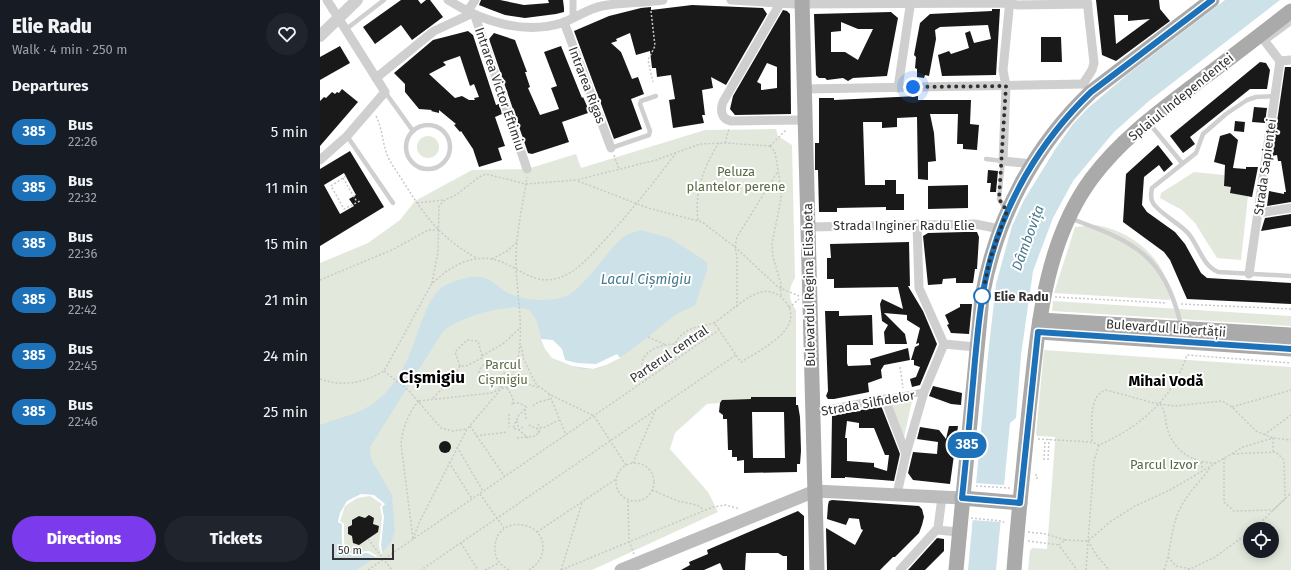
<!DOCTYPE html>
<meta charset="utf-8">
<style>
body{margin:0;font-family:"Fira Sans",sans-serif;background:#20242c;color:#f1f3f6;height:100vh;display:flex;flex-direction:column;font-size:15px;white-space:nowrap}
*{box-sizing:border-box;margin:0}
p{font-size:13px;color:#9ea1a6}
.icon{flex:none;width:22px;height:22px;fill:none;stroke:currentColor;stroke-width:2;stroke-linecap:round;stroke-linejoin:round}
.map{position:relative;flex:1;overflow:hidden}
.drawer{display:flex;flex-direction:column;background:#171b24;width:320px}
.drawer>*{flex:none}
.badge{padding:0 8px;border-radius:13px;font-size:14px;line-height:26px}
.tools{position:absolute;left:923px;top:522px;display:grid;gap:8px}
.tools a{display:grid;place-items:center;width:36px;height:36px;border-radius:50%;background:#171b24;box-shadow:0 2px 10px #0003;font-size:20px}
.scale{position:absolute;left:12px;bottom:10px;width:62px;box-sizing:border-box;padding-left:4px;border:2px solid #323232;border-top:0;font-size:11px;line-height:14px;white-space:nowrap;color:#323232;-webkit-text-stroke:3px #fff;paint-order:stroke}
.you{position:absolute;width:20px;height:20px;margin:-10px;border:3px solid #fff;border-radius:50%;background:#1a73e8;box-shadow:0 0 0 6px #1a73e833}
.map>.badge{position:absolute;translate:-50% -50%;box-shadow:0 0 0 2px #fff}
h2{padding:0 12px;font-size:15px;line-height:36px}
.round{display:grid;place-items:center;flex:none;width:42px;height:42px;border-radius:21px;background:#20242c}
.headline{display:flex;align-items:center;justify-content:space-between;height:68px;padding:0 12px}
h1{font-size:19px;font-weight:800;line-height:30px}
.button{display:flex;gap:8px;margin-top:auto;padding:8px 12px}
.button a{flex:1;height:46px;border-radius:24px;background:#7c3aed;color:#fff;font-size:16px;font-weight:800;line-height:46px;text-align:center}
.button a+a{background:#20242c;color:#f1f3f6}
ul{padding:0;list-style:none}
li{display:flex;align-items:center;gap:12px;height:56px;padding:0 12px}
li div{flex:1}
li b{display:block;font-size:15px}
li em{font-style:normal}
li .badge{min-width:44px;font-weight:700;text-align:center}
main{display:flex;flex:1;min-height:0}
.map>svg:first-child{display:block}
.green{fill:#e3e8dc;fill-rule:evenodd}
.water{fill:#cde1e8}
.pier{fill:#fff}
.building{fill:#191919;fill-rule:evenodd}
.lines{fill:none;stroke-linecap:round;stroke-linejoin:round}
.path{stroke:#c9c9c9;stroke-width:1.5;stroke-dasharray:2 2;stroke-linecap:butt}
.service{stroke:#cfcfcf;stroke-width:4.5}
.pedestrian{stroke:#cfcfcf;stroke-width:7}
.minor{stroke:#cfcfcf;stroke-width:9}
.tertiary{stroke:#cfcfcf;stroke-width:12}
.secondary{stroke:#bcbcbc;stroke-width:13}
.primary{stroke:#aaa;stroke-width:15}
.line-casing{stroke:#fff;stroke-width:9}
.line{stroke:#1d71b8;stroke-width:6}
.walk{stroke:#323232;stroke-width:4;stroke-dasharray:0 7.2}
.stop-dot{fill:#fff;stroke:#1d71b8;stroke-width:2}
.labels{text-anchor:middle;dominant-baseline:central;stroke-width:4;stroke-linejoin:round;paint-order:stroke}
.street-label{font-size:13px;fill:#323232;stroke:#fff}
.park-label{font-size:13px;fill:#5a6a43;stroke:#fff}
.stop-label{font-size:13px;font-weight:bold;fill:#323232;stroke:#fff;text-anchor:start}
.water-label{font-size:14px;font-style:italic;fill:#477a8d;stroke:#fff}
.quarter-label{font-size:15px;font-weight:bold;fill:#000;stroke:#fff}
.district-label{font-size:17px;font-weight:bold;fill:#000;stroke:#fff}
</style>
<main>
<section class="drawer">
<div class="headline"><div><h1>Elie Radu</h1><p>Walk · 4 min · 250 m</p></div><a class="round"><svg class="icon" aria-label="heart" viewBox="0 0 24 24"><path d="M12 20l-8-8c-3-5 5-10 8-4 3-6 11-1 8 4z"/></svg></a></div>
<h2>Departures</h2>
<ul>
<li><span class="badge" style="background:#1d71b8;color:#fff">385</span><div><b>Bus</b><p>22:26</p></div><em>5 min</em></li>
<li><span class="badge" style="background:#1d71b8;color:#fff">385</span><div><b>Bus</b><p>22:32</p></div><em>11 min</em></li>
<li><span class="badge" style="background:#1d71b8;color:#fff">385</span><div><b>Bus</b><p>22:36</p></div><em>15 min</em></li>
<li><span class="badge" style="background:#1d71b8;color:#fff">385</span><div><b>Bus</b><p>22:42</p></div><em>21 min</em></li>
<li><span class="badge" style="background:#1d71b8;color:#fff">385</span><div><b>Bus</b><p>22:45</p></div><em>24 min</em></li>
<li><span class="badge" style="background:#1d71b8;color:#fff">385</span><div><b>Bus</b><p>22:46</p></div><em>25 min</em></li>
</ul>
<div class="button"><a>Directions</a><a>Tickets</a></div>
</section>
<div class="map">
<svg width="971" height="570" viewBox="0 0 971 570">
<rect width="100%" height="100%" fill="#fff"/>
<g class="green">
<path d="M456,129L458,136L472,145L475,278C468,289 468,300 476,310V397H431V399L403,400L400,403L387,404L355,433L350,449L388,492L398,512L272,570H0V263L48,243L80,220L95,201L152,170L207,169L256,154L261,168L385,130Z"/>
<circle cx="108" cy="147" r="11"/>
<path d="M874,172L904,175V186L911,187L910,193L928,196L921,260L897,258L875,223L862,210L840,198L841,193Z"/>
<path d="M776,225C813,231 849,261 850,300L734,293L755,227Z"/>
<path d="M733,301L971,316V326L732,311Z"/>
<path d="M724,350L971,367V570H708L710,550L713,548L727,549L735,442V437L717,436L716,434ZM930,529H952V551H930Z"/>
<path d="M592,401L584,437L571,405Z"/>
</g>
<g class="water">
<path d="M905,0H960L829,101L794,132L753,181L733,218L713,271L701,355L696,418L690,423L676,570H648L668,355L676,284L692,226L704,200L736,148L753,124L768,108L808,74Z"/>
<path d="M320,230L350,238L387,262V271L375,305C369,309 362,310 356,315C335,329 297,367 273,369C264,370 254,367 246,364C211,352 227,323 208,310C193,301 133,319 122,333L50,447L51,459L72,495L75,532L71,542L62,553C59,537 66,522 62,507L65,504L51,494C31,494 22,504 18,522L22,524C21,533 19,553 31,555C42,557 42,550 56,557L37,570H0V425C20,417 43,414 60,398C73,387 84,368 90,353C98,335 107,295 124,286C135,280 156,273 168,279C175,283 181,289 188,293C205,301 234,303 250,294C265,286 287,251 302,238L306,235Z"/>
</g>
<g class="pier">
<path d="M221,339L233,340L242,349L245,360L257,363L276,364L297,354L300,358L286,365L273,369L252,366L232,358L225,349Z"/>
<path d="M654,483L685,485L682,522L651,520Z"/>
<path d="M41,494L54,495L65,504L62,507L64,517L61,545L62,553L61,554L59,545L62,517L60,507L62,504L50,496L37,498L25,506L20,521L24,524V542L26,549L30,553L49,551L57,556L56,557L48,553H42L33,556L29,554L24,550L22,542V524L18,522L20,513L27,501Z"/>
</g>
<g class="building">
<path d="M81,0H98L101,4L106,0H110L123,17L92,40L81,25L55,44L43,27Z"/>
<path d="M161,0H180L204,5L229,3L228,0H243L244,8V12L236,14L205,18L185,15L169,9L159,5Z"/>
<path d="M776,0H839L840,9L850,21L796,61L782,55ZM794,15H808V21L830,19L796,44Z"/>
<path d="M372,5L443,8L447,14L406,85L391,77L393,88L382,90L385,115H382L384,123L353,128L349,100L355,99L351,75L337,77L336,68H332L330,51L316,55L310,33L296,39L297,41L291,43L301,52L312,79L318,77L324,94L311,99L322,129L294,139L254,31L289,16L321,8L331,7V10Z"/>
<path d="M672,9H680L676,75L622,76L618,55L629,51L631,54L649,48L645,33L650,31L654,43L671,39L668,25L620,27L615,30L616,39L609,76L605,75L604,78L597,77V69L595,68L596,57L594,55L600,23L610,14L672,11Z"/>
<path d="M463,10L467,11L470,14L471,114L415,115L410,109L413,96ZM447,63L457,67V88L441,90V84L437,82Z"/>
<path d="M571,12L578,18L567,76L533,78L528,81L523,78L507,80L505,78H499L496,75L494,14ZM521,22L538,29H553L538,60L525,52H511V32L521,31Z"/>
<path d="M148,31L153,35L176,105L179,104L182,114L175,117L185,146L178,148L182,160L159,167L153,149L141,131L140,132L134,125L136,124L119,110V113L111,111L112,110L99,109L85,92V84L74,73L113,40ZM140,56L150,86L154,84L159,97L154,98L155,100H149L142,96L135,98L109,74L126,65L123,62Z"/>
<path d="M174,33L195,40L207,72H205L210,87L208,88L220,115L239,109L231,88L237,86L224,52L241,46L262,98L263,97L267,106L270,109L268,113L242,122L249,142L212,154L208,153L169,39Z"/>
<path d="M721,37H741L742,62H721Z"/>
<path d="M20,46L30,63L0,80V57Z"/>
<path d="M940,62L946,63L950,70L947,89H930L870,137L875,144L863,153L850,136Z"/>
<path d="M965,67H971V202L947,206L949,191L964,194V192H966L961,161H958L957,155L952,156Z"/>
<path d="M22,89L38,102L0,146V101L4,97L6,98L12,92L15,94L17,92L19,93Z"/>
<path d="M598,96V100H651L650,124L659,125L657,150L643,149V144H637L638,114H610L614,133L616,161L608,162V180L598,179L597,117L577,118V127L562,128V122H543L545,185H565V180H576V194H584V210H566V207L517,208V212H499L498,170H495V143H499V98H514V100Z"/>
<path d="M934,107L947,108L945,123L932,122Z"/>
<path d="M915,121L925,122L924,132L914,131Z"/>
<path d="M910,133L918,140L913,168L926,169V167H938L932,197L910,193L911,187L904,186L905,165L894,162L900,136Z"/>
<path d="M838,145L853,164L844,172L839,165L824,177L822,205L827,212L855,232L865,244L881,273L887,278L971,283V304L867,299L850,260L844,252L803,222L806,174Z"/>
<path d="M30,151L64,207L0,246V169ZM24,173L36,195L29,199L34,206L20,214L4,185Z"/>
<path d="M668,170L678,171L676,192H670L671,183H667Z"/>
<path d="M648,185V208L608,209V186Z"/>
<path d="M971,214V226L941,231L945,218Z"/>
<path d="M645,232H657L659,237L657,269H655L653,283H636V278L623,279L622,284L608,285L603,236L608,233Z"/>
<path d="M589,242L590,286H588L603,311L617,344L600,385L592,387L590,379L596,377L600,367L594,365V360H591L595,347L599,345V343L596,344L600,328L587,320V315L564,313L585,334L587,344H565L564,332L568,325L562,321L560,304L562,299L583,309L578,287L514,288V279H507V258H511L510,244Z"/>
<path d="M640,304H652L649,334L631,333L627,325L629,324L625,315L640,307Z"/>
<path d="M505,311H519V316L552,315L553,345H527V363L528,366L551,365L550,359L588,348L590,360L564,365L561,370L562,378L548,383L549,392L514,399H508L506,396L508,391Z"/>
<path d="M613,386L642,393L641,405L631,404L609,396Z"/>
<path d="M431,397H476V405H478L480,417L481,451L480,464H477V472L424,473V460L417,461V457H412V450H408L407,419H403V415L399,412L400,403L402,400L431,399ZM432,412H464L465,458H433Z"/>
<path d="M560,406L562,408L580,454L574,481L525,477V478H511L512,416ZM527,421L539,423V428H554L565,455H569L567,471L554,467V463L527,461V438H525Z"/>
<path d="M629,426H638L630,484L593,480L588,473L593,452L617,454L618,442L597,439L600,427L619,430L626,439Z"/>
<circle cx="125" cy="447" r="6"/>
<path d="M512,500L599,506L602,509L604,517L602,525L599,533L575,557H573L560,570H507L506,528L535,545L543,530L541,529L539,519L529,518L526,525L507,519L508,505L509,501Z"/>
<path d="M478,511L484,516V570H467V556H463L458,553H426L425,570H403L400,563L384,570H361L370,565L369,562L388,554L387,550Z"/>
<path d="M49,515L54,518L53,524L59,526L58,532L39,545L33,543L32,536L28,534V527L32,525V520L39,516L45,518Z"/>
<path d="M617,538L624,539V551L605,570H588Z"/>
</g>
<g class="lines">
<g class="path">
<path d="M331,11L335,46L328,60L333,82"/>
<path d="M56,116C63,130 62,143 68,157C72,166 79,174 84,183C105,216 121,239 157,258"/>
<path d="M405,143L409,129"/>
<path d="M450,146L455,152L461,188V199L452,244L453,257L461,284V296"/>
<path d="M450,146L467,129"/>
<path d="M294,155L299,169"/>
<path d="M26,176L11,186L24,209L40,201"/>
<path d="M23,178L37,202"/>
<path d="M258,181L328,208L382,222L415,247L458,287L479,296"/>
<path d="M97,203L123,200"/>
<path d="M378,220C374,193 384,165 399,143"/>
<path d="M172,259L187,251L197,242"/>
<path d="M0,280L74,249L108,230H119"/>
<path d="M112,283L118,252L119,206L125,200L136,195L159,177L166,174L206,184L256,180L336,160L380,144L405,143L450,146"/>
<path d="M735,297L847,303"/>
<path d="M861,304L971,309"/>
<path d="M417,307V257L415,247L417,237L458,171"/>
<path d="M469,308L479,299"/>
<path d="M399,329L394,323C407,314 426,296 441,292C448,290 458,293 463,299C490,327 440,350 421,362L416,355"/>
<path d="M328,337L346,345"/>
<path d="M355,344L354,351L356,359"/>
<path d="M201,346L204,360L216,384L229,394L274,416L306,465"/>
<path d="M171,360L184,362L186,371L177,382L165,385L159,380C156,370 163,364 171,360Z"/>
<path d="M140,366L135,352L147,340L158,341L162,356"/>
<path d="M580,367L583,388"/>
<path d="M64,371L89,391L121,428L133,431L147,429"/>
<path d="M174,375L181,389"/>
<path d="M0,379C22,387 44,383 64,371L111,285C129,266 156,251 182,262C201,270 216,285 238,278C256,273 269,257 281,244C308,215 332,185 356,153"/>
<path d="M326,380C325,376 322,372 322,368C319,351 342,344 355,344C364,326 378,328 394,323"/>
<path d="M187,388L193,398L192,406"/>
<path d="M229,394L246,435"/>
<path d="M113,398L131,380L140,366H146L162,358V356L184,343L200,328"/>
<path d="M99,401L171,393C218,376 194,293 196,256C197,229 203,203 207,177"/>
<path d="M193,403H199L207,407"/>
<path d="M840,404C846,412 845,421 848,431C855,452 874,463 895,463"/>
<path d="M213,406C218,400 225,402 231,398"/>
<path d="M912,407L971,390"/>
<path d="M205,409L206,420"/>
<path d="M189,414V427"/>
<path d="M197,421L199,430L208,438"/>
<path d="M218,424L221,428"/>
<path d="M209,425L217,429"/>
<path d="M150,426L185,477"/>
<path d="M203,427L199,430L193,428L199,415L207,407"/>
<path d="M219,433L217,428L225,427L239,420"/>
<path d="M944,435L971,415"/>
<path d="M156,436L187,432"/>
<path d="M197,438L216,436L221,428"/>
<path d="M718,439L772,442L779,445C821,426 852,400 867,355L971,363"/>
<path d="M772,441C772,426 768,395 786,390L834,403L854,406L902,401L912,407L936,431L953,438L971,440"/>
<path d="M137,447L163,491"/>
<path d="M904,458V502L914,511L953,510L965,499L964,460L956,452L911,454"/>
<path d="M724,460L725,440"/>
<path d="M728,460L729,439"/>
<path d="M129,462L152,499"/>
<path d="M881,462L883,470"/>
<circle cx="315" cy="482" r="19"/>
<path d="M313,463L336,409"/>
<path d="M715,475H717V479"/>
<path d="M656,486L690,488"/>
<path d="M332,490L358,501L377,505L384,510"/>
<path d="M160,494L184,528"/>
<path d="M308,501L309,541L314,554"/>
<path d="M651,518L682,521L686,524"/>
<path d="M934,529L971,493"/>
<path d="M217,532L296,479"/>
<path d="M708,532L726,534L745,540L739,545L757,570"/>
<path d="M93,538L81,444C82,430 89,411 99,401"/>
<path d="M48,539L72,570"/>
<path d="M93,539L99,523L147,429L181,389L192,385L204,383L220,388"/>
<path d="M745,540L768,541L790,522L815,506L852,489L923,447L953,438V453"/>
<path d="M708,541L739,545"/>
<path d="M768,541L777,556L789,570"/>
<path d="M141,543L158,570"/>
<path d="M848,557L856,566L870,569"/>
<path d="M48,570L399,330L416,355L101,570"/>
<path d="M165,570L179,563"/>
<path d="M189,570C181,566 174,558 175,548C175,512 231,520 222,554C220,561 215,567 208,570"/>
<path d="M241,570L393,507L406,505L420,509"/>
<path d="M241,570L262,503"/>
<path d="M766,570L774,461L779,445"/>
<path d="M844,570C851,552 850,532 858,513C865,496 879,483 890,468"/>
<path d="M868,570L895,557L930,532"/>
</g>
<g class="service">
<path d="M25,30L64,0"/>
<path d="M945,42L971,23"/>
<path d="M65,92L93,131"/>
<path d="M955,96L936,97L927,100L906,114L883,134L876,153L832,188C831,193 830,198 833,203C838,212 860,224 868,233C879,246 882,265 898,272L971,276"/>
<path d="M829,123L862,163"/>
<circle cx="108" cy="147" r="22"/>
<path d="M27,136L73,203"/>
<path d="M291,148L329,135L330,131L320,104L321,101L336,96"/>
<path d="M666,159L683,161L679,199L685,208"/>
<path d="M752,219C815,242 844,255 861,325"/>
</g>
<g class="pedestrian">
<path d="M253,17V0"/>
<path d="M565,399L604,392"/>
</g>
<g class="minor">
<path d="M128,0C161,21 203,35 242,23C256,18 267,9 282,6C301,2 323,3 343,0"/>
<path d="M411,0L475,4L690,3L697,5L768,4"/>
<path d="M690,0L683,70L686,86L683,161L712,164"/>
<path d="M461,2L403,102C400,110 401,119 411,121L485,120"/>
<path d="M147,12L155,0"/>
<path d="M155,16L207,169"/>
<path d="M244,22L291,148"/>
<path d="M940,35L960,61L971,60"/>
<path d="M56,78L114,31L151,14"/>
<path d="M763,84L772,70L774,63L767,0"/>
<path d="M578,88L591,0"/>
<path d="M484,89L763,84"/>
<path d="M0,160L27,136L65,92L7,0"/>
<path d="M938,213L971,208"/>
<path d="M488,227L655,224L680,229"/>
<path d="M929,274L960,61"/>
<path d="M624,344L656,347"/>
<path d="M493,413L565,399L586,454"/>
<path d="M577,494L586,454L604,392L624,344L599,288L597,224"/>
<path d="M617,530L639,532"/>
<path d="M580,570L618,528L622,497"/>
</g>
<path class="tertiary" d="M0,36L37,0"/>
<path class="secondary" d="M301,570L495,491L642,498"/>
<g class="primary">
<path d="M482,0L497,570"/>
<path d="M720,320L971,335"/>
<path d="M719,332L971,349"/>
<path d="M642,498L700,503"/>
<path d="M636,570L662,297C676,219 713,147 771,92L892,0"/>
<path d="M694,570C698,517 704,464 709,410C718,331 723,244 772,178C801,139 840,111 878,82C909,59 940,35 971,11"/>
</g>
</g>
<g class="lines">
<defs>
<path id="line" d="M892,0L771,92C720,141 683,204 667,273C660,301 658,331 655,360C651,406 647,452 642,498L700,503L718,332L971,349"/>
</defs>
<use href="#line" class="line-casing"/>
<use href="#line" class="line"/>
<path class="walk" d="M593,87L686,86L679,199L687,211L670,259L662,296"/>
</g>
<circle class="stop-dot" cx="662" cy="296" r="8"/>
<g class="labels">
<g class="street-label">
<text transform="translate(267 85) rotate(69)">Intrarea Rigas</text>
<text transform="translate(180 89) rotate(71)">Intrarea Victor Eftimiu</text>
<text transform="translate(861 97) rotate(-39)">Splaiul Independenței</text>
<text transform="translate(945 167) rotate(-82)">Strada Sapienței</text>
<text x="584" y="225">Strada Inginer Radu Elie</text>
<text transform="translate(489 285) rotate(-91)">Bulevardul Regina Elisabeta</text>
<text transform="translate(846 328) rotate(4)">Bulevardul Libertății</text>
<text transform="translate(349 354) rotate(-34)">Parterul central</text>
<text transform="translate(548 403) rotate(-10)">Strada Silfidelor</text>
</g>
<g class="park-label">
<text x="416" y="171">Peluza<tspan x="416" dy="15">plantelor perene</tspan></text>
<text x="183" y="364">Parcul<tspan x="183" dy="15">Cișmigiu</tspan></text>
<text x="844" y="464">Parcul Izvor</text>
</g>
<g class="stop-label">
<text x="674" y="296">Elie Radu</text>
</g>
<g class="water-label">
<text transform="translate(708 238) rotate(-70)">Dâmbovița</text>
<text x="326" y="279">Lacul Cișmigiu</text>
</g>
<g class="quarter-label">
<text x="846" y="381">Mihai Vodă</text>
</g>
<g class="district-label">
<text x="112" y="377">Cișmigiu</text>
</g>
</g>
</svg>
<div class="tools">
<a><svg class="icon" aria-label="locate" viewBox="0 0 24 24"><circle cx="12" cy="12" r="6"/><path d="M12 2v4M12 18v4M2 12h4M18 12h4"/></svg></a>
</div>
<div class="scale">50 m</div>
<div class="you" style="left:593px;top:87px"></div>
<b class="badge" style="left:647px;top:445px;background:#1d71b8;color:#fff">385</b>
</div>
</main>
